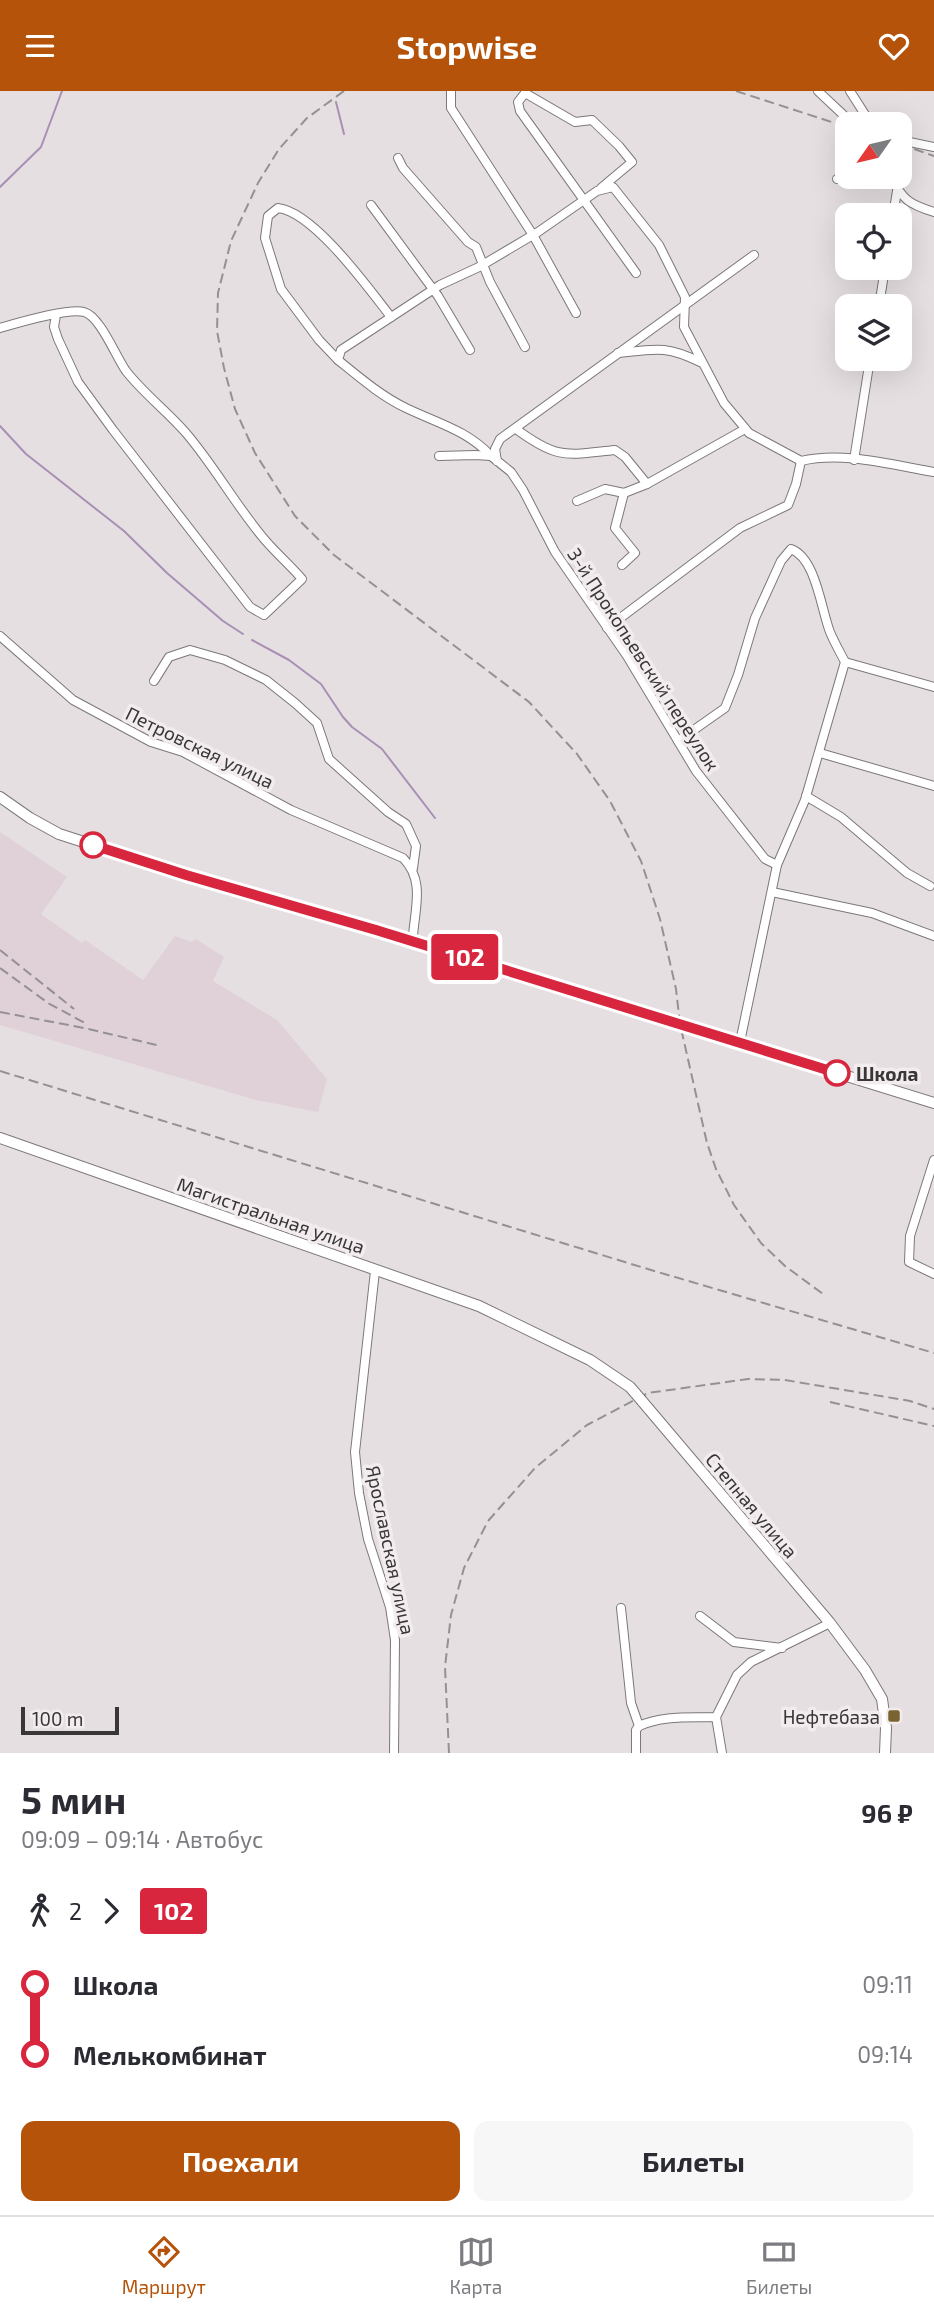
<!DOCTYPE html>
<html lang="ru">
<meta charset="utf-8">
<style>
body{margin:0;font-family:"Exo 2",sans-serif;background:#f7f7f7;color:#2b2b33;height:100vh;display:flex;flex-direction:column;font-size:26px;white-space:nowrap}
*{box-sizing:border-box;margin:0}
p{font-size:23px;color:#7c7c81}
.icon{flex:none;width:38px;height:38px;fill:none;stroke:currentColor;stroke-width:2;stroke-linecap:round;stroke-linejoin:round}
.map{position:relative;height:1662px;overflow:hidden}
.details{display:flex;flex-direction:column;background:#fff;flex:1}
.details>*{flex:none}
.badge{padding:0 14px;border-radius:5px;font-size:24px;line-height:46px}
.needle{width:46px;rotate:236deg}
.tools{position:absolute;left:835px;top:21px;display:grid;gap:14px}
.tools a{display:grid;place-items:center;width:77px;height:77px;border-radius:14px;background:#fff;box-shadow:0 7px 28px #0002;font-size:35px}
.scale{position:absolute;left:21px;bottom:18px;width:98px;box-sizing:border-box;padding-left:7px;border:4px solid #383637;border-top:0;font-size:19px;line-height:24px;white-space:nowrap;color:#383637;-webkit-text-stroke:5px #f3ecef;paint-order:stroke}
.map>.badge{position:absolute;translate:-50% -50%;box-shadow:0 0 0 4px #fff}
.legs{display:flex;align-items:center;gap:10px;height:77px;padding:0 21px;font-size:23px}
.legs p{margin-inline-start:auto}
.headline{display:flex;align-items:center;justify-content:space-between;height:119px;padding:0 21px}
h1{font-size:38px;font-weight:700;line-height:52px}
.button{display:flex;gap:14px;margin-top:auto;padding:14px 21px}
.button a{flex:1;height:80px;border-radius:14px;background:#b45309;color:#fff;font-size:28px;font-weight:700;line-height:80px;text-align:center}
.button a+a{background:#f7f7f7;color:#2b2b33}
ul{padding:0 21px;list-style:none}
li{display:flex;align-items:center;gap:24px;height:70px;font-size:26px}
li i{display:grid;place-items:center;width:10px;height:100%;margin:0 9px;background:currentColor}
li i::after{content:'';width:18px;height:18px;margin:-9px;border:5px solid;border-radius:50%;background:#fff}
li p{margin-inline-start:auto}
li:first-child i{background:linear-gradient(#0000 50%,currentColor 0)}
li:last-child i{background:linear-gradient(currentColor 50%,#0000 0)}
header{display:flex;justify-content:space-between;align-items:center;height:91px;padding:0 21px;background:#b45309;color:#fff;font-size:32px;font-weight:700}
.dock{display:flex;justify-content:space-around;align-items:center;height:98px;border-top:2px solid #e1e1e2;background:#fff;font-size:19px;color:#7c7c81}
.dock a{display:grid;justify-items:center;gap:4px}
.dock .active{color:#b45309}
.map>svg:first-child{display:block}
.built{fill:#dfd1d7}
.lines{fill:none;stroke-linecap:round;stroke-linejoin:round}
.stream{stroke:#a790b4;stroke-width:2}
.minor-casing{stroke:#7d777a;stroke-width:10}
.secondary-casing{stroke:#7d777a;stroke-width:12}
.minor{stroke:#fff;stroke-width:8}
.secondary{stroke:#fff;stroke-width:10}
.rail{stroke:#959092;stroke-width:2;stroke-dasharray:10 5;stroke-linecap:butt}
.secondary-bridge-casing{stroke:#7d777a;stroke-width:12;stroke-linecap:butt}
.secondary-bridge{stroke:#fff;stroke-width:10}
.line-1-casing{stroke:#fff;stroke-width:16}
.line-1{stroke:#d7263d;stroke-width:10}
.stop-1-dot{fill:#fff;stroke:#d7263d;stroke-width:3.5}
.poi-dot{fill:#7a6333;stroke:#f3ecef;stroke-width:2.5}
.labels{text-anchor:middle;dominant-baseline:central;stroke-width:7;stroke-linejoin:round;paint-order:stroke}
.street-label{font-size:19px;fill:#383637;stroke:#f3ecef}
.stop-label{font-size:19px;font-weight:bold;fill:#383637;stroke:#f3ecef;text-anchor:start}
.poi-label{font-size:19px;fill:#383637;stroke:#f3ecef;text-anchor:end}
</style>
<header><svg class="icon" aria-label="menu" viewBox="0 0 24 24"><path d="M4 6h16M4 12h16M4 18h16"/></svg>Stopwise<svg class="icon" aria-label="heart" viewBox="0 0 24 24"><path d="M12 20l-8-8c-3-5 5-10 8-4 3-6 11-1 8 4z"/></svg></header>
<div class="map">
<svg width="934" height="1662" viewBox="0 0 934 1662">
<rect width="100%" height="100%" fill="#e6dfe2"/>
<path class="built" d="M0,741L67,786L41,823L82,852L85,849L143,889L175,845L192,851L196,848L224,866L213,890L277,929L327,988L318,1021L256,1009L0,934Z"/>
<g class="lines">
<g class="stream">
<path d="M336,11L344,43"/>
<path d="M0,96L41,56L62,0"/>
<path d="M0,335L26,363L124,440L167,482L223,530L243,543"/>
<path d="M252,549L289,569L321,593L343,626L352,636L382,658L435,727"/>
</g>
<defs>
<g id="minor">
<path d="M451,0V17L533,144L576,222"/>
<path d="M525,0V2L575,31L592,29L619,55L632,71L601,97"/>
<path d="M818,0L853,33"/>
<path d="M850,0L871,33"/>
<path d="M525,2L518,11L520,20L636,182"/>
<path d="M900,49L934,56"/>
<path d="M398,67L403,77L468,151L476,156L490,191L525,256"/>
<path d="M890,86C904,109 908,113 934,121"/>
<path d="M837,88L847,83"/>
<path d="M371,114L438,205L470,259"/>
<path d="M893,124L897,100"/>
<path d="M879,215L885,177"/>
<path d="M0,237C17,232 69,217 84,221C100,225 116,266 126,280C144,303 167,320 186,342C215,376 236,415 265,449C277,463 290,474 302,488L264,524L250,516L113,339L78,291L58,248L54,236L56,224"/>
<path d="M618,262C655,258 666,254 700,271"/>
<path d="M338,269L319,249L281,198L265,147L268,125L278,117C314,121 369,198 391,226"/>
<path d="M516,338C558,369 566,364 615,359L625,366L647,393L745,338"/>
<path d="M439,365L475,364L491,365L511,381L523,399L555,461L627,565L696,680L765,768L777,774"/>
<path d="M491,365C467,339 437,332 406,317C381,305 359,286 338,269L341,259L440,194L479,176L538,141L597,100L613,96L659,154L685,206L684,236L724,312L749,342L801,370"/>
<path d="M854,369L870,268"/>
<path d="M497,370L495,358L500,348L754,164"/>
<path d="M801,370C843,360 892,374 934,381"/>
<path d="M577,410L605,398L624,402L647,393"/>
<path d="M622,474L635,462L615,437L624,402"/>
<path d="M607,537L740,437L788,414L796,393L801,370"/>
<path d="M0,545L73,609L151,651L183,661L291,719L403,767C425,789 415,817 413,845"/>
<path d="M845,571L934,596"/>
<path d="M154,590L169,566L190,559L225,569L266,589L295,612L317,632L329,668L388,721L406,733L416,755L413,777"/>
<path d="M678,650L725,617L738,584L755,527L781,470L791,458C816,467 821,518 830,541C834,551 840,561 845,571L805,709L777,774L740,951"/>
<path d="M820,662L934,695"/>
<path d="M806,705L841,726L907,782L930,795"/>
<path d="M772,801L872,822L934,845"/>
<path d="M934,1069L910,1145L909,1171L934,1183"/>
<path d="M375,1180L355,1361L359,1402L368,1448L390,1516L395,1549L394,1662"/>
<path d="M621,1517L631,1612L639,1635L636,1639V1662"/>
<path d="M700,1525L734,1551L782,1557"/>
<path d="M716,1626L722,1662"/>
<path d="M639,1635C663,1624 690,1627 716,1626L737,1584L751,1571L830,1532"/>
</g>
<g id="secondary">
<path d="M0,706L30,727L59,743L186,784L376,839L934,1012"/>
<path d="M0,1047L479,1215L590,1269L630,1296L636,1303"/>
<path d="M642,1310L830,1532L865,1579L882,1608L886,1637L885,1662"/>
</g>
</defs>
<use href="#minor" class="minor-casing"/>
<use href="#secondary" class="secondary-casing"/>
<use href="#minor" class="minor"/>
<use href="#secondary" class="secondary"/>
<g class="rail">
<path d="M344,0L307,27L279,58L258,92L231,150L218,202L217,240L224,277L235,318L255,362L295,425L334,464L529,611L577,663L610,710L641,770L660,828L676,898L680,933L707,1052L716,1078L734,1114L761,1152L785,1175L823,1203"/>
<path d="M736,0L847,36"/>
<path d="M900,53L934,65"/>
<path d="M0,859L74,918"/>
<path d="M0,877L48,912L85,932"/>
<path d="M0,921L84,937L161,955"/>
<path d="M0,980L651,1179L934,1262"/>
<path d="M830,1311L934,1335"/>
<path d="M449,1662L445,1576L451,1524L464,1477L488,1430L535,1377L587,1334L648,1302L748,1288L785,1289L910,1310L934,1318"/>
</g>
<defs>
<path id="secondary-bridge" d="M636,1303L642,1310"/>
</defs>
<use href="#secondary-bridge" class="secondary-bridge-casing"/>
<use href="#secondary-bridge" class="secondary-bridge"/>
</g>
<g class="lines">
<defs>
<path id="line-1" d="M93,754L186,784L376,839L837,982"/>
</defs>
<use href="#line-1" class="line-1-casing"/>
<use href="#line-1" class="line-1"/>
</g>
<g class="stop-1-dot">
<circle cx="93" cy="754" r="12"/>
<circle cx="837" cy="982" r="12"/>
</g>
<rect class="poi-dot" x="887" y="1618" width="14" height="14" rx="3.5"/>
<g class="labels">
<g class="street-label">
<text transform="translate(644 568) rotate(57)">3-й Прокопьевский переулок</text>
<text transform="translate(200 656) rotate(26)">Петровская улица</text>
<text transform="translate(271 1124) rotate(19)">Магистральная улица</text>
<text transform="translate(752 1414) rotate(50)">Степная улица</text>
<text transform="translate(391 1459) rotate(78)">Ярославская улица</text>
</g>
<g class="stop-label">
<text x="856" y="982">Школа</text>
</g>
<g class="poi-label">
<text x="880" y="1625">Нефтебаза</text>
</g>
</g>
</svg>
<div class="tools">
<a><svg class="needle" viewBox="-14 -14 28 28"><path d="M0-13l5 13h-10z" fill="#e53935"/><path d="M0 13l5-13h-10z" fill="#7c7c81"/></svg></a>
<a><svg class="icon" aria-label="locate" viewBox="0 0 24 24"><circle cx="12" cy="12" r="6"/><path d="M12 2v4M12 18v4M2 12h4M18 12h4"/></svg></a>
<a><svg class="icon" aria-label="layers" viewBox="0 0 24 24"><path d="M12 4l9 5-9 5-9-5zM3 14l9 5 9-5"/></svg></a>
</div>
<div class="scale">100 m</div>
<b class="badge" style="left:465px;top:866px;background:#d7263d;color:#fff">102</b>
</div>
<section class="details">
<div class="headline"><div><h1>5 мин</h1><p>09:09 – 09:14 · Автобус</p></div><b>96 ₽</b></div>
<div class="legs"><svg class="icon" aria-label="walk" viewBox="0 0 24 24"><circle cx="13" cy="4" r="2"/><path d="M13 8l-2 6 4 7M11 14l-3 7M7 12l3-4h3l4 4"/></svg>2<svg class="icon" aria-label="forward" viewBox="0 0 24 24"><path d="M9 5l7 7-7 7"/></svg><b class="badge" style="background:#d7263d;color:#fff">102</b></div>
<ul>
<li><i style="color:#d7263d"></i><b>Школа</b><p>09:11</p></li>
<li><i style="color:#d7263d"></i><b>Мелькомбинат</b><p>09:14</p></li>
</ul>
<div class="button"><a>Поехали</a><a>Билеты</a></div>
</section>
<nav class="dock">
<a class="active"><svg class="icon" aria-label="directions" viewBox="0 0 24 24"><path d="M12 3l9 9-9 9-9-9zM9 14v-3h6M13 9l2 2-2 2"/></svg>Маршрут</a>
<a><svg class="icon" aria-label="map" viewBox="0 0 24 24"><path d="M3 6l6-2 6 2 6-2v14l-6 2-6-2-6 2zM9 4v14M15 6v14"/></svg>Карта</a>
<a><svg class="icon" aria-label="tickets" viewBox="0 0 24 24"><path d="M3 7h18v10H3zM15 7v10"/></svg>Билеты</a>
</nav>
